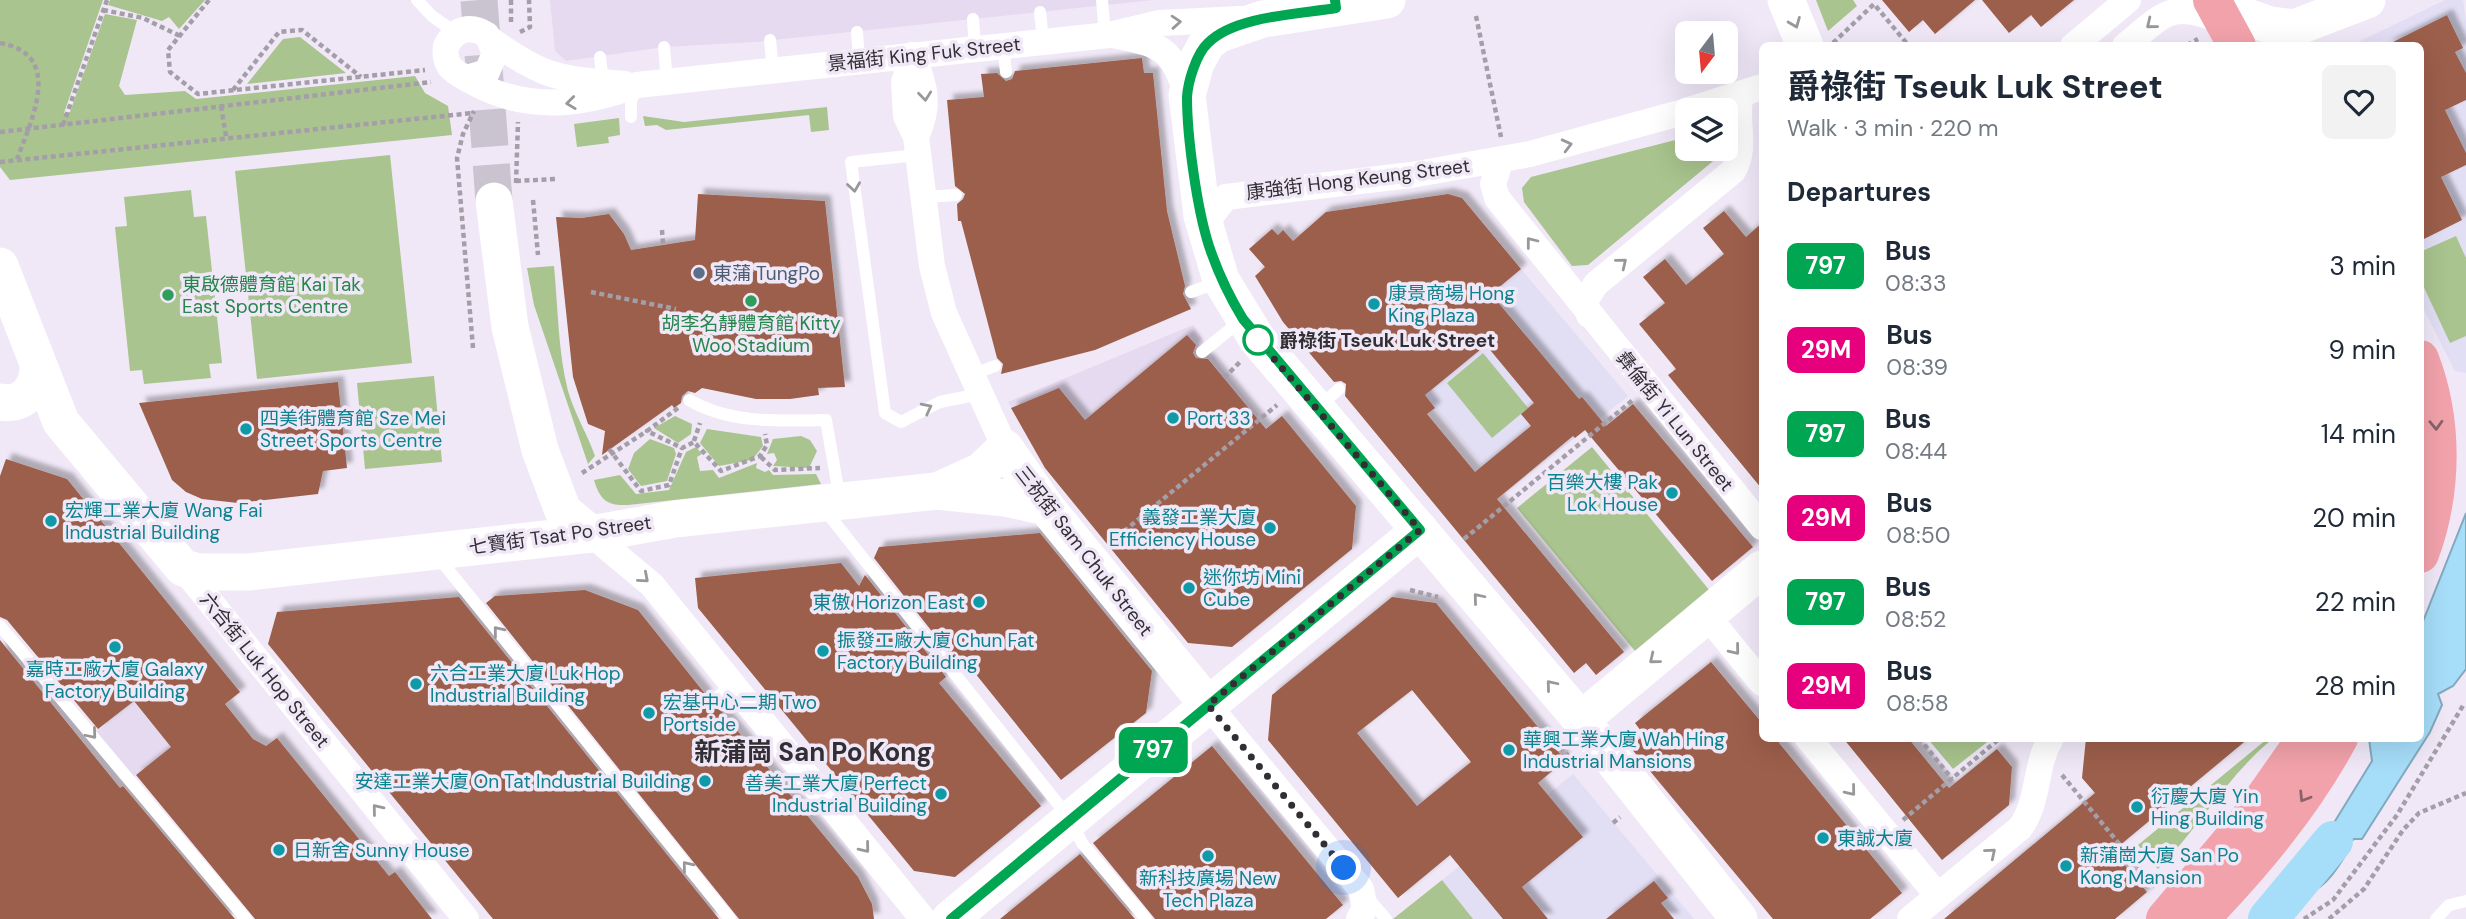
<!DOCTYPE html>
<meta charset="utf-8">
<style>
body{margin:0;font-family:"DM Sans","Noto Sans TC",sans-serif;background:#f2f2f3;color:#1f2937;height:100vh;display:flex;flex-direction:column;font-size:26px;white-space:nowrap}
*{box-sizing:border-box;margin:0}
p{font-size:23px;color:#747a83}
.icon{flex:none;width:38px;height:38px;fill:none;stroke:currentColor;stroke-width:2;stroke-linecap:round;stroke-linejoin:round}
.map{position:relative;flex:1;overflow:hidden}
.drawer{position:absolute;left:1759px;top:42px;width:665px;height:700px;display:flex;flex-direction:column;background:#fff;border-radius:10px;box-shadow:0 7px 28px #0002}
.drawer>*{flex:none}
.badge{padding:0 14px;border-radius:10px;font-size:24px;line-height:46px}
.needle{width:46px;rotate:196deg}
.controls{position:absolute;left:1675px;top:21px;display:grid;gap:14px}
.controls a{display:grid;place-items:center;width:63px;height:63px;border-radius:10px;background:#fff;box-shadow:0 7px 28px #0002;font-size:35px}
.you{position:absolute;width:35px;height:35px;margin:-18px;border:5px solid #fff;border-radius:50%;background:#1a73e8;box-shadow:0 0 0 10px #1a73e833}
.map>.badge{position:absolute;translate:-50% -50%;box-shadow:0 0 0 4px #fff}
h2{padding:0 28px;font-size:26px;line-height:63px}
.round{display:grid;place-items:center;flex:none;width:74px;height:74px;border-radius:10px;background:#f2f2f3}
.summary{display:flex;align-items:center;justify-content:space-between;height:119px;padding:0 28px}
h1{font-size:33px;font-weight:700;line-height:52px}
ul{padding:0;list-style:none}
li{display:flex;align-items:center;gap:21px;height:84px;padding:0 28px}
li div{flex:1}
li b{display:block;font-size:26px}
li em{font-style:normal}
li .badge{min-width:77px;font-weight:700;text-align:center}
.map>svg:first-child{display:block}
.built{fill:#e5daef}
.education{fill:#e2def4}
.green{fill:#a9c48e}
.water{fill:#a6ddf9;stroke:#83a9be;stroke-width:2}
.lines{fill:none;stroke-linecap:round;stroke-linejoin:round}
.river{stroke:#a6ddf9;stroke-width:40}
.building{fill:#9c5f4b;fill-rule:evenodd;filter:url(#shadow)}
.secondary-tunnel{stroke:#cac3d0;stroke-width:37;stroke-dasharray:37 18;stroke-linecap:butt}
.path{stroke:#a49ea9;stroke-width:4.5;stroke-dasharray:5 3.5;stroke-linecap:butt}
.lane{stroke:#fff;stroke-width:12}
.street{stroke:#fff;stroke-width:26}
.secondary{stroke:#fff;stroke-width:37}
.primary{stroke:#f2a2aa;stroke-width:38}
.oneway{stroke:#98979a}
.oneway2{stroke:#886369}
.line-casing{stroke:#fff;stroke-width:16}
.line{stroke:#00a651;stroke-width:10}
.walk{stroke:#322f34;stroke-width:7;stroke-dasharray:0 12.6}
.service-dot{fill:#5c6f8a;stroke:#f0e8f7;stroke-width:2.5}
.leisure-dot{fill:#2e9e5b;stroke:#f0e8f7;stroke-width:2.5}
.culture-dot{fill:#0f9aa8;stroke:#f0e8f7;stroke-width:2.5}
.stop-dot{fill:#fff;stroke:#00a651;stroke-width:3.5}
.labels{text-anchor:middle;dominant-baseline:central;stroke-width:7;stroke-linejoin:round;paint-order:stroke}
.street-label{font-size:19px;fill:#322f34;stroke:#f0e8f7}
.service-label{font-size:19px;fill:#4e5e75;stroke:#f0e8f7;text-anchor:start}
.leisure-label{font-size:19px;fill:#27864d;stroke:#f0e8f7;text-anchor:start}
.culture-label{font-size:19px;fill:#0d838f;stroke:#f0e8f7;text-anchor:start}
.stop-label{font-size:19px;font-weight:bold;fill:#322f34;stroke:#f0e8f7;text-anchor:start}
.district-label{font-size:26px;font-weight:bold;fill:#322f34;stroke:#f0e8f7}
</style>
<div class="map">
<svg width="2466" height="919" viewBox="0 0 2466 919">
<defs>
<filter id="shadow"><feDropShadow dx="6" dy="-6" stdDeviation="2" flood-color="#0004"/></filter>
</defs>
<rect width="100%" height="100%" fill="#f0e8f7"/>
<g class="built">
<path d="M550,0H1153L756,42L664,47L566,61L555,51Z"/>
<path d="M1193,325L1219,365L1259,415L1107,544L1045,468L1008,402Z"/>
<path d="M202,646L240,692L132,778L95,732Z"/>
</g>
<g class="education">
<path d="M2445,0H2463L2466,21V373L2455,371L2420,302V46H2350Z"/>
<path d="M1521,269L1628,396L1505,493L1402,368Z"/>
<path d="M1573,774L1694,919H1473L1442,880Z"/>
</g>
<g class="green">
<path d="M0,0H103L64,113L70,112L105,14L137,20L119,86L125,95L185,91L196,99L415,76L425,93L448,106L452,135L10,180L0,167Z"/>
<path d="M110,0H205L179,29L169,17L162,21L108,5Z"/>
<path d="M1816,0H1853L1857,6L1828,31Z"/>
<path d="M300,37L346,73L247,84L283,39Z"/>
<path d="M827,107L829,130L811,132L809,115L666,130L657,125L645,126L643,116L684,122Z"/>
<path d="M619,118L620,135L608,137L609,143L577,147L574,124Z"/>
<path d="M1687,137V149H1720L1718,157L1588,265L1572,266L1524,202L1522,188L1531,177Z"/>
<path d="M390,155L412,363L257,379L235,171Z"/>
<path d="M191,190L194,217L206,216L222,363L209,364L211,378L144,384L142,370L130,371L115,227L127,226L124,197Z"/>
<path d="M2456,236L2466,258V336L2450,343L2420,279V252Z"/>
<path d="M554,266C558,307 558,352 568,391C575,415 587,433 595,456L588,464L534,305L527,268Z"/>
<path d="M1483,353L1528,408L1492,438L1447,383Z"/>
<path d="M434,376L442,462L365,469L357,383Z"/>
<path d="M675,416L692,424L691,434L678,443L654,428Z"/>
<path d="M707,429L761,437L763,446L752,460L719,466L700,443Z"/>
<path d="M801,436L810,440L817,451L809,468L773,466L777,460L774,453L767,454L773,439Z"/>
<path d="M650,439L674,448L676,454L667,481L641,486L628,469L634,453Z"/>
<path d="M696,447L702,454L697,457L700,471L713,470L719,478L757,463L756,468L765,472L769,470L773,475L816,474L821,484L628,505C607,506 600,500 594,480L620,475L636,494L669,490L686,452Z"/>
<path d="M1592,447L1710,591L1635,651L1517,508Z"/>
<path d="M1928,739H1991L1953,769Z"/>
<path d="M2267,739L2270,741C2227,777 2198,829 2158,869L2138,845Z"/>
<path d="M1442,880L1473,919H1393Z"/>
</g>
<path class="water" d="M2466,513V669L2453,686L2438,694L2442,705L2430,732L2362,839H2354L2347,845L2348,851C2339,866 2327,886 2309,893L2289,877L2332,826L2372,761L2369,739L2420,738V629Z"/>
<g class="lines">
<path class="river" d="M2268,919L2333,841"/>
</g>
<g class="building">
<path d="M1882,0H1975L1935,34L1923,20L1909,32Z"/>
<path d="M1982,0H2074L2041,27L2031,15L2009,33Z"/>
<path d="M2447,15L2463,48L2455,52L2466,73V100L2445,110L2466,153V165L2441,177L2462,220L2420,241V46H2385Z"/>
<path d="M1142,58L1144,73H1153L1167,211L1185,286L1183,294L1191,309L1095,350L1001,374L1003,364L997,358L961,221H958L957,204L963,199L965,194L955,186L947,100L984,97L981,74L997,73L1006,81L1012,79L1015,71Z"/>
<path d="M698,194L825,201L845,387L818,388L819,395L790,399H756L702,388L695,393L688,391L682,396L681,403L674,408L672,405L602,455L605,431L588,424L573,377L556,217L582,218L609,214L624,234L631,250L695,240Z"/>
<path d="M1448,194L1462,198L1521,269L1491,294L1579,399L1582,397L1606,426L1633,404L1753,547L1712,581L1585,430L1575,438L1573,436L1497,499L1624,652L1596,675L1586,663L1574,673L1345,396L1346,384L1341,381L1334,382L1283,322L1255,276L1265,267L1249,249L1272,229L1278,235L1283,230L1293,241L1326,212ZM1486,345L1534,403L1521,414L1531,426L1475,472L1427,414L1435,408L1425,395Z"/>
<path d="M1724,211L1746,237L1762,223V489L1668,375L1676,369L1639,324L1665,303L1643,277L1665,259L1686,285L1724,254L1703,228Z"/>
<path d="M1187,335L1196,345L1193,353L1196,358L1208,359L1266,429L1282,416L1356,506L1352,549L1232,647L1188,643L1045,468L1011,408L1059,388L1085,420Z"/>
<path d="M338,382L347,468L323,471L318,494L238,503L202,499L186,492L172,480L139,403Z"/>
<path d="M6,459L67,479L240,692L225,704L253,739L266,746L277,738L389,876L395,872L432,919H255L136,775L171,747L134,701L98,729L7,620L0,617V476Z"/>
<path d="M1040,533L1152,671L1146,713L1061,780L966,662L960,667L874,558L879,547Z"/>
<path d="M841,563L859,586L865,575L946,677L939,683L1041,806L955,877L914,871L698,608L695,578Z"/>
<path d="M585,590L638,610L706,695L703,701L706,707L717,708L722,712L858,877L872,904L874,919H739L486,603L495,596Z"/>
<path d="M459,597L719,919H493L268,644L277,612Z"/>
<path d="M1392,597L1436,603L1565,760L1538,783L1583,837L1522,887L1548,919H1503L1450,855L1398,898L1268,740L1272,695ZM1412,690L1471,762L1417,806L1357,733Z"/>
<path d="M0,640L120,788L123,786L235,919H0Z"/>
<path d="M1711,662L1762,723V738H1775L1902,893L1870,919H1773L1630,747L1644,735L1635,723Z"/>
<path d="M1843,738H1908L1949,788L1997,749L2012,767L2009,805L1942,860Z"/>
<path d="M2086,738H2249L2113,851L2147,892L2115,919H1944L2095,793L2082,778Z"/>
<path d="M1212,746L1343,905L1326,919H1155L1093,843Z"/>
<path d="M1080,854L1135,919H1000Z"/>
<path d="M1654,881L1668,898L1661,903L1674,919H1606Z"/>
</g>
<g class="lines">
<path class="secondary-tunnel" d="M479,0L494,201"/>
<g class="path">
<path d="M209,0L168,50L170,72L198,94L425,70"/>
<path d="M511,0V24"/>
<path d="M103,10L143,18L180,36"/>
<path d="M1476,16L1501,137"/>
<path d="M520,32L530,27L529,0"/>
<path d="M0,43C64,54 32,119 17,159"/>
<path d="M1833,43L1874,4L1909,46"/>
<path d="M2187,45L2198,39"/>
<path d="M233,90L279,32L302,30L361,77"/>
<path d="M221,106L226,136"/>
<path d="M63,125L107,0"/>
<path d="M0,132L431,82"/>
<path d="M0,162L473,113"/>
<path d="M516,181L555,179"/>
<path d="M516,183L518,122"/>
<path d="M533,200L538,255"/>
<path d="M662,230L663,244"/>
<path d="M591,292L676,309"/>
<path d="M473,348L457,158L463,134L474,111"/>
<path d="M1224,378L1241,361"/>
<path d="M678,408L647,431L682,448L694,442L721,471L760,456L767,445L765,434"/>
<path d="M694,441L700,423"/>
<path d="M609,449L641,491L669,485L682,448"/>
<path d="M761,457L775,470L820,468"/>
<path d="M582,473L647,431"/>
<path d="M1464,539L1633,400"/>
<path d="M1111,542L1277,405"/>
<path d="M1410,590L1438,597"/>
<path d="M1550,733L1573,762"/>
<path d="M1919,738L1952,779"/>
<path d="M2062,775L2155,887"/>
<path d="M1903,820L2000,738"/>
<path d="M1613,823L1620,817"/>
<path d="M2304,919L2333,900L2397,815L2464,704"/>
<path d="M2329,919L2364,889L2403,830L2419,813L2466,793"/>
</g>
<g class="lane">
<path d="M417,0L432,16L456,33"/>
<path d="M1102,0L1105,35"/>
<path d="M1040,12L1043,41"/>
<path d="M973,19L975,48"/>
<path d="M857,32L859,61"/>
<path d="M770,40L773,71"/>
<path d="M1003,46L1006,72"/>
<path d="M664,47L667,82"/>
<path d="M600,57L603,82"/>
<path d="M631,117V101L637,86"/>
<path d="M917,155L851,162L885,413L901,422L940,402L980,394"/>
<path d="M923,197L956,195"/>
<path d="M1191,292L1218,282"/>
<path d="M1202,352L1243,319"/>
<path d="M971,375L995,366"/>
<path d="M689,400C730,424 780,421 826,420L840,500"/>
<path d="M1320,406L1339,389"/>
<path d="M824,509L1070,819L1082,843L1146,919"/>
<path d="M438,557L730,919"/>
<path d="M0,626L246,919"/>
<path d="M712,701L733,685"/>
<path d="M1368,898L1386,919"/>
<path d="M2436,919L2449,905L2466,901"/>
</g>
<g class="street">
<path d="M1117,36C1164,45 1172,50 1187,95"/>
<path d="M491,40C547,80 558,78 625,84"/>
<path d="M2073,46L2128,0"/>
<path d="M2125,46C2166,12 2172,0 2224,22"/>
<path d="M913,55L904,82L906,116L916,137L932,266L944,313L1005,448"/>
<path d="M913,55C925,89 931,103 916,137"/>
<path d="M467,78L487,72L495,53L487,35C470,24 455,29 446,46C443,68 455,72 471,81C525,112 580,106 637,85L1109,35L1160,23L1240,19"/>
<path d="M1689,110L1762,87"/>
<path d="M1501,159L1493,184L1497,198L1762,527"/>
<path d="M1209,234L1211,216L1226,197L1411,175L1530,154L1687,111"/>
<path d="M1589,315L1585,301L1596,284L1733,171C1748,147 1734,120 1741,94"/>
<path d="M591,534L652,585L923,919"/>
<path d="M183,568L466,919"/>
<path d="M1707,616L1762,683"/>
<path d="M1208,705L1361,889L1365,908L1359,919"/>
<path d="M1808,738L1938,896"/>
<path d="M1910,919L2020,828C2040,801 2034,766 2051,738"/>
</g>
<g class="secondary">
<path d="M1387,0L1263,19L1219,34L1207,43L1196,63L1187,95L1202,216L1221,280L1257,339L1581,720L1739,919"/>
<path d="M1786,0L1805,46"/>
<path d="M2244,16L2270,25L2294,28L2367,0"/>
<path d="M494,201L510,327L540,450L563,511L591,534"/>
<path d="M0,266L61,422L183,568L199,572H248L591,534L675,519L937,491L1005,498L1046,507"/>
<path d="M0,402C24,406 38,389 38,366"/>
<path d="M937,491L981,471L1005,448L1046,507L1208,705"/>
<path d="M1581,720L1762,569"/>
<path d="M950,919L1420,530"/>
</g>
<g class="primary">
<path d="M2212,0L2237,46"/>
<path d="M2420,359C2444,421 2443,492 2420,554"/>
<path d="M2165,919L2247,822L2306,738"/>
<path d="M2200,919C2253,864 2302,806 2339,738"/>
</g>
</g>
<defs><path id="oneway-chevron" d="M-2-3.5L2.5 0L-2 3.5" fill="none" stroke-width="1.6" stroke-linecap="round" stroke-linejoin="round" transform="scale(1.75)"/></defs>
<g class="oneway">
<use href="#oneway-chevron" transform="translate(1176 22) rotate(-4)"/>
<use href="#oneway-chevron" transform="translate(1795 23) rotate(68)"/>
<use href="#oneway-chevron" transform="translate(2151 24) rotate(141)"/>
<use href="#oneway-chevron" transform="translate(925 96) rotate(84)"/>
<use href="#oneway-chevron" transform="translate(571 103) rotate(173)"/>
<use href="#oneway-chevron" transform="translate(1567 145) rotate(-14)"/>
<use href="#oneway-chevron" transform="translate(854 187) rotate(82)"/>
<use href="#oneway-chevron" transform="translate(1531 242) rotate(-128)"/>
<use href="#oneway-chevron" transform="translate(1622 263) rotate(-39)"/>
<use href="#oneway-chevron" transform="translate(927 408) rotate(-27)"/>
<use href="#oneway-chevron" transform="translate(644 578) rotate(41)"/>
<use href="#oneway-chevron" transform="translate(1478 598) rotate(-130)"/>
<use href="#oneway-chevron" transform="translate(498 631) rotate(-129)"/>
<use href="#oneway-chevron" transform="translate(1735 650) rotate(51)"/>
<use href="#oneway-chevron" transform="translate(1654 659) rotate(141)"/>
<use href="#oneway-chevron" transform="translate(1551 685) rotate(-130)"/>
<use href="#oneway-chevron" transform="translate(92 734) rotate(50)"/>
<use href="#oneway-chevron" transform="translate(1851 791) rotate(51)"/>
<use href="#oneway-chevron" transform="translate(377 809) rotate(-129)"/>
<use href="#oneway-chevron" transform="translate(865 848) rotate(51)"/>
<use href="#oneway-chevron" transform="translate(1991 853) rotate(-40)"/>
<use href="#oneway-chevron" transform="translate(687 866) rotate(-129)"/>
</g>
<g class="oneway2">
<use href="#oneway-chevron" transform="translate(2436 425) rotate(88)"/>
<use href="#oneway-chevron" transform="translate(2304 797) rotate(122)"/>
</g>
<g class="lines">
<defs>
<path id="line" d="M951,919L1420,530L1243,319C1229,296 1218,273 1209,246C1197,209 1187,137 1187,97C1188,82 1196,54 1208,43C1234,16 1300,14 1336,8L1335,0"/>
</defs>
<use href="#line" class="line-casing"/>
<use href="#line" class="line"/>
<path class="walk" d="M1258,340L1420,530L1208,705L1344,868"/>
</g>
<circle class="service-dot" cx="699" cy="273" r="7"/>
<g class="leisure-dot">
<circle cx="168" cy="295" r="7"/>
<circle cx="751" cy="301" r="7"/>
</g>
<g class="culture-dot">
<circle cx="1374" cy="304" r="7"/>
<circle cx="1173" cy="418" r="7"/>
<circle cx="246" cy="429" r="7"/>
<circle cx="1672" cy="493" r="7"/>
<circle cx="51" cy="521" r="7"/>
<circle cx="1270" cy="528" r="7"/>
<circle cx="1189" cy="588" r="7"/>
<circle cx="979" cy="602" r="7"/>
<circle cx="115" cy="647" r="7"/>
<circle cx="823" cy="651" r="7"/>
<circle cx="416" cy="684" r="7"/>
<circle cx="649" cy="713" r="7"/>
<circle cx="1509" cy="750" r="7"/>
<circle cx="705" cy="781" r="7"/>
<circle cx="941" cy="794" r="7"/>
<circle cx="2137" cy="807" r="7"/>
<circle cx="1823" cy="838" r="7"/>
<circle cx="279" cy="850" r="7"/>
<circle cx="1208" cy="856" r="7"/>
<circle cx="2066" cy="866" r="7"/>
</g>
<circle class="stop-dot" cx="1258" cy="340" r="14"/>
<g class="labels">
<g class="street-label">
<text transform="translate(924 54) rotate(-6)">景福街 King Fuk Street</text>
<text transform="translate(1358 179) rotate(-7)">康強街 Hong Keung Street</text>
<text transform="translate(1675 421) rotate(51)">彝倫街 Yi Lun Street</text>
<text transform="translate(560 535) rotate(-8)">七寶街 Tsat Po Street</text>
<text transform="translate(1084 551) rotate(52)">三祝街 Sam Chuk Street</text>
<text transform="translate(265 670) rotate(51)">六合街 Luk Hop Street</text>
</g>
<g class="service-label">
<text x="713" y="273">東蒲 TungPo</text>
</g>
<g class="leisure-label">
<text x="182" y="284">東啟德體育館 Kai Tak<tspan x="182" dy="22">East Sports Centre</tspan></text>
<text x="751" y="323" text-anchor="middle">胡李名靜體育館 Kitty<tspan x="751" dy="22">Woo Stadium</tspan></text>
</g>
<g class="culture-label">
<text x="1388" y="293">康景商場 Hong<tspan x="1388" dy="22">King Plaza</tspan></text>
<text x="260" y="418">四美街體育館 Sze Mei<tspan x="260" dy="22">Street Sports Centre</tspan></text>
<text x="1187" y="418">Port 33</text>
<text x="1658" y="482" text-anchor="end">百樂大樓 Pak<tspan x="1658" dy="22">Lok House</tspan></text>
<text x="65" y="510">宏輝工業大廈 Wang Fai<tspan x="65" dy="22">Industrial Building</tspan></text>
<text x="1256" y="517" text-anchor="end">義發工業大廈<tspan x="1256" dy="22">Efficiency House</tspan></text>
<text x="1203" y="577">迷你坊 Mini<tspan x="1203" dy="22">Cube</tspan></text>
<text x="965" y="602" text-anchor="end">東傲 Horizon East</text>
<text x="837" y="640">振發工廠大廈 Chun Fat<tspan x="837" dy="22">Factory Building</tspan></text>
<text x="115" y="669" text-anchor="middle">嘉時工廠大廈 Galaxy<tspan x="115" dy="22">Factory Building</tspan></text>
<text x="430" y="673">六合工業大廈 Luk Hop<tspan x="430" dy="22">Industrial Building</tspan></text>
<text x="663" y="702">宏基中心二期 Two<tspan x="663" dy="22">Portside</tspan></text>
<text x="1523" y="739">華興工業大廈 Wah Hing<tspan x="1523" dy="22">Industrial Mansions</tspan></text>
<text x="691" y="781" text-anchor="end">安達工業大廈 On Tat Industrial Building</text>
<text x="927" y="783" text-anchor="end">善美工業大廈 Perfect<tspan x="927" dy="22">Industrial Building</tspan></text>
<text x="2151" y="796">衍慶大廈 Yin<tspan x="2151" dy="22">Hing Building</tspan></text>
<text x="1837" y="838">東誠大廈</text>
<text x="293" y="850">日新舍 Sunny House</text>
<text x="2080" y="855">新蒲崗大廈 San Po<tspan x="2080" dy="22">Kong Mansion</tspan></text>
<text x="1208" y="878" text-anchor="middle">新科技廣場 New<tspan x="1208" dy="22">Tech Plaza</tspan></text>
</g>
<g class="stop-label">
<text x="1279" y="340">爵祿街 Tseuk Luk Street</text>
</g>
<g class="district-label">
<text x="813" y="752">新蒲崗 San Po Kong</text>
</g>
</g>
</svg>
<div class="controls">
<a><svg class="needle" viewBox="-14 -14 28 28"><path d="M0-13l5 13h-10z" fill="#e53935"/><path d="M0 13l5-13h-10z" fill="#747a83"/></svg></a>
<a><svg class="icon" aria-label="layers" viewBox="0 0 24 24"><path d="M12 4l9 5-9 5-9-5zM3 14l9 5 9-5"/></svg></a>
</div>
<div class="you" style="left:1344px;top:868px"></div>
<b class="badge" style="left:1153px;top:750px;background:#00a651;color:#fff">797</b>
<section class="drawer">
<div class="summary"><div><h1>爵祿街 Tseuk Luk Street</h1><p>Walk · 3 min · 220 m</p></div><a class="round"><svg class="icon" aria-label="heart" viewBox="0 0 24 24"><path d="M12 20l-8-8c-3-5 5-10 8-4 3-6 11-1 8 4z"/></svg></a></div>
<h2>Departures</h2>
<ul>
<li><span class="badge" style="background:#00a651;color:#fff">797</span><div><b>Bus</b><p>08:33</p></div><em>3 min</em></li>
<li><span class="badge" style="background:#e6007e;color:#fff">29M</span><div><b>Bus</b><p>08:39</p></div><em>9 min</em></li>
<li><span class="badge" style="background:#00a651;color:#fff">797</span><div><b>Bus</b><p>08:44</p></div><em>14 min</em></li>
<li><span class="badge" style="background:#e6007e;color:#fff">29M</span><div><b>Bus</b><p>08:50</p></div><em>20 min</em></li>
<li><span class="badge" style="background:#00a651;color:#fff">797</span><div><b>Bus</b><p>08:52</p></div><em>22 min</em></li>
<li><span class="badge" style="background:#e6007e;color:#fff">29M</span><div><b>Bus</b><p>08:58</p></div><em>28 min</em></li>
</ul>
</section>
</div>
